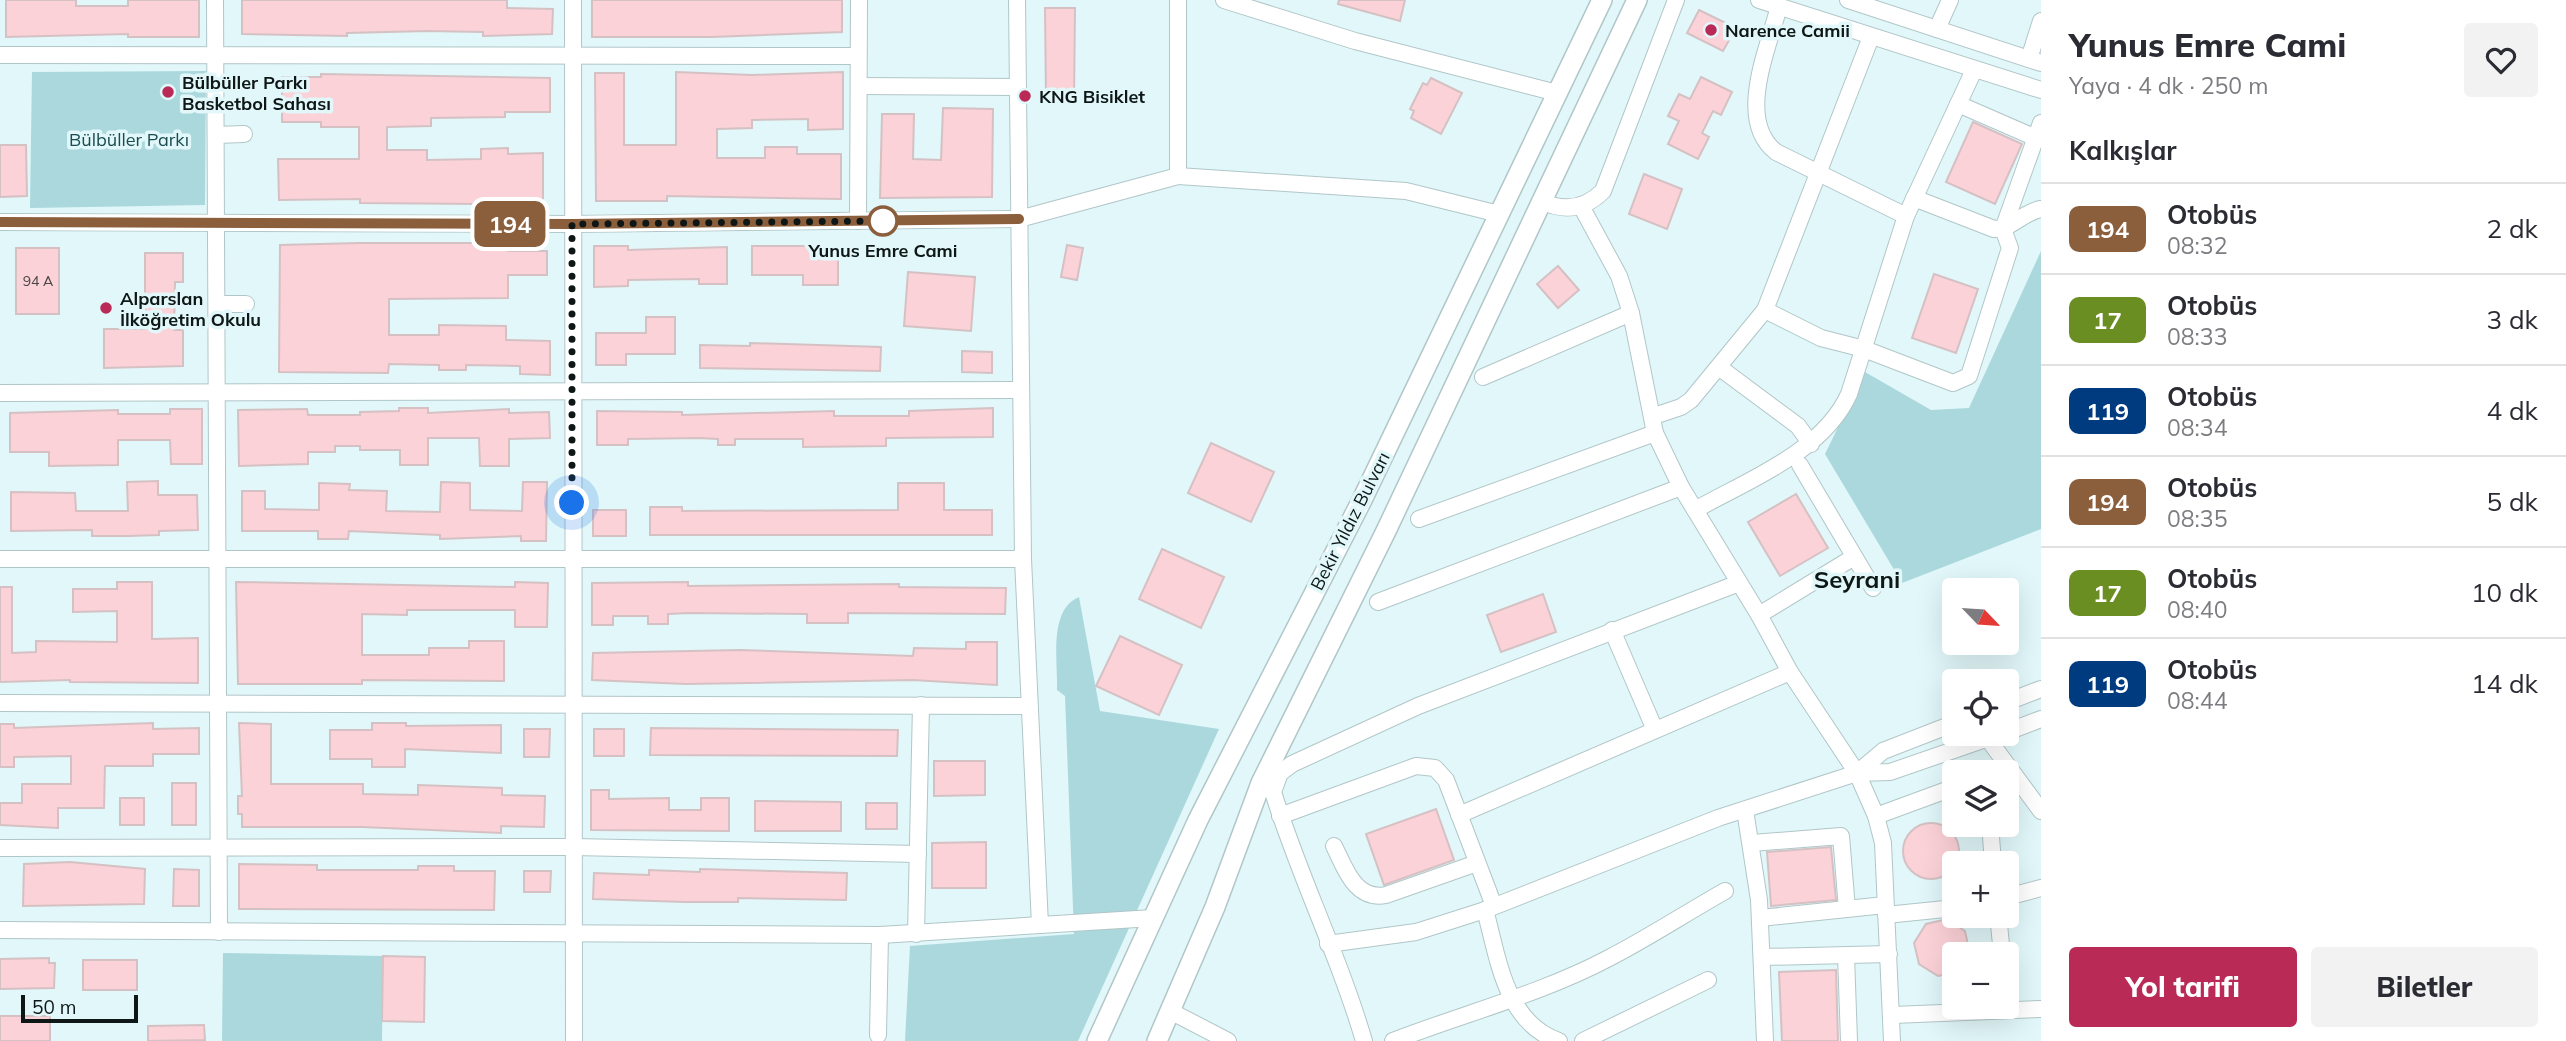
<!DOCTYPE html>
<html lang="tr">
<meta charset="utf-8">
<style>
body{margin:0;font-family:Mulish,sans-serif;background:#f2f2f3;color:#2b2b33;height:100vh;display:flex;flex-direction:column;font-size:26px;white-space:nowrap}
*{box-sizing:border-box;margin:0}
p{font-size:23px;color:#7c7c81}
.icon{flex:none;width:38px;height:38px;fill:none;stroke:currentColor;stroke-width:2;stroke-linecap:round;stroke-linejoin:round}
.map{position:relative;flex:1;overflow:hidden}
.sheet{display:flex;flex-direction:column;background:#fff;width:525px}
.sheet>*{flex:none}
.badge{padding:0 14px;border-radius:10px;font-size:24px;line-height:46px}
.needle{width:46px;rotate:115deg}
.fabs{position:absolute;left:1942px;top:578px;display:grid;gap:14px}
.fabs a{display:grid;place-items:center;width:77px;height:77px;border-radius:7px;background:#fff;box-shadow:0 7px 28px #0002;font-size:35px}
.scale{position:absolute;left:21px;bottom:18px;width:117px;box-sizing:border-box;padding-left:7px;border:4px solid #0e1616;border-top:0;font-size:19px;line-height:24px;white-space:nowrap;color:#0e1616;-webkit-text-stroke:5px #e1f7f9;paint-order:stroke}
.you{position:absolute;width:35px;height:35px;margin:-18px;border:5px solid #fff;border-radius:50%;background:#1a73e8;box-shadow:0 0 0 10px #1a73e833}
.map>.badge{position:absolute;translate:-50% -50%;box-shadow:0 0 0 4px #fff}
h2{padding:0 28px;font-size:26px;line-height:63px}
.round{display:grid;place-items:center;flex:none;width:74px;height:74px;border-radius:7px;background:#f2f2f3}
.summary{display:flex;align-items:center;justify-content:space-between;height:119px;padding:0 28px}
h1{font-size:33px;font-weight:800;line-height:52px}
.button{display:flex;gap:14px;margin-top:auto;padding:14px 28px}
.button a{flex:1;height:80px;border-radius:7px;background:#ba2a56;color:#fff;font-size:28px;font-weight:800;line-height:80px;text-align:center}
.button a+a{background:#f2f2f3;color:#2b2b33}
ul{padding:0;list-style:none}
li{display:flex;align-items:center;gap:21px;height:91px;padding:0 28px;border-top:2px solid #e1e1e2}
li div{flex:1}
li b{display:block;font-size:26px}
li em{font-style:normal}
li .badge{min-width:77px;font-weight:700;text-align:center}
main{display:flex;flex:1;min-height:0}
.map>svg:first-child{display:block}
.green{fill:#abd8dc}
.building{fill:#fbd2d8;stroke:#d5c1c3;stroke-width:2}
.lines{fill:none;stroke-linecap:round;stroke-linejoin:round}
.minor-casing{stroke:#b1c6c8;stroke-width:18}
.major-casing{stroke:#b1c6c8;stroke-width:22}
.minor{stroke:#fff;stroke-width:16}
.major{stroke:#fff;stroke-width:19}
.line-casing{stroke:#fff;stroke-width:16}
.line{stroke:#8b5e3c;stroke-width:10}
.walk{stroke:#0e1616;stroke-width:7;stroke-dasharray:0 12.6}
.poi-dot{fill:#ba2a56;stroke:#e1f7f9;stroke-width:2.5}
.stop-dot{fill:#fff;stroke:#8b5e3c;stroke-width:3.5}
.labels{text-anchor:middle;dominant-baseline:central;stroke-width:7;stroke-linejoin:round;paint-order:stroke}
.number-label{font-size:14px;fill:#494546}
.poi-label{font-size:18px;font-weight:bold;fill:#0e1616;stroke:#e1f7f9;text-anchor:start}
.park-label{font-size:18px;fill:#1a4c50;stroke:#e1f7f9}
.stop-label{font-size:18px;font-weight:bold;fill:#0e1616;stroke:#e1f7f9}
.street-label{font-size:18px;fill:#0e1616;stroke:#e1f7f9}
.district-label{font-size:24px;font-weight:bold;fill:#0e1616;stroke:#e1f7f9}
</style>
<main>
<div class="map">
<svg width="2041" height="1041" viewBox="0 0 2041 1041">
<rect width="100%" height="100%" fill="#e1f7f9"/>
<g class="green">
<path d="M206,71L205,205L30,208L32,72Z"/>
<path d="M2041,251V529L1902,583L1825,454L1865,372L1931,410L1969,408Z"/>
<path d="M1079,597L1100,711L1219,729L1078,1041H905L910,946L1074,934L1065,696L1057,690C1058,661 1048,610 1079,597Z"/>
<path d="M223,953L383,956L382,1041H222Z"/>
</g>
<g class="building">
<path d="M6,0H76V6H128V0H199V37H128V34L6,37Z"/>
<path d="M242,0H507V8L553,9L552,34L483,36V32L427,31L347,33V36L242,34Z"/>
<path d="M592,0H842V32L712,37H592Z"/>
<path d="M1339,0H1405L1400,21L1338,4Z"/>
<path d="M1045,8H1075L1074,99H1046Z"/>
<path d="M1699,10L1736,28L1723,51L1687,33Z"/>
<path d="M676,72L752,75L843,72V129L808,130V119L752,120V128L717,129V158H765V147H797V154H841V199L667,196V201H596L595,73H624V145H676Z"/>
<path d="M321,74L550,78V112H505V117L431,118V126L387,127V150H427V160L481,159V149L508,148V154L543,153V199L482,204L360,203V199L279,200L278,159H359V127H321V122H282V77H321Z"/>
<path d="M1701,77L1732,92L1721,115L1713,111L1702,133L1709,137L1698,159L1668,144L1679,121L1668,116L1679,94L1690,99Z"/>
<path d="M1431,78L1462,93L1441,134L1411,118L1414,111L1410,109L1423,83L1427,85Z"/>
<path d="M943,108L993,109L992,197L880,198L882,114H914L913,159L941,160Z"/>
<path d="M1973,122L2022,144L1995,204L1946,182Z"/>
<path d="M0,145H26L27,196L0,197Z"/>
<path d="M1644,174L1682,189L1667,229L1629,214Z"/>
<path d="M359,243H508V251H547V275H508V298L389,299V335H439V325L506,326V340L550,341V375L520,374V366L466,365V370H439V365L389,364L388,373L279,372L280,245Z"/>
<path d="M1067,245L1083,248L1077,280L1061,277Z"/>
<path d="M594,246H628V250L727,247V284H699V279L628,280V286L594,287Z"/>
<path d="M752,246H838V285H803V275H752Z"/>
<rect x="16" y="248" width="43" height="66"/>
<path d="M145,253H183V282H175L174,330H183V366L104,368V329H145Z"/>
<path d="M1558,266L1579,290L1558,308L1537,284Z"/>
<path d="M908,272L975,277L971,331L904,326Z"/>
<path d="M1934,274L1978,289L1956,353L1912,338Z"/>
<path d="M646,317H675V354H626V365H596V333H646Z"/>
<path d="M750,343L881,347L880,371L700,368V345L750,346Z"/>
<path d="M962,351L992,352V373L962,372Z"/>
<path d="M399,408H428V413L509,409V413L549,412L550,438L509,439V466H480L479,438H428V465H400V450H360V446H335V452H308V464L239,466L238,410L307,409L308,415H360V412L399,411Z"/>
<path d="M993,408V437L886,438V446L803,447V439H735V445H718V439L699,438L628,439V445H597V411L682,412V415L834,411V416H909V411Z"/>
<path d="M170,409H202V464H171L170,440H118V465L49,466V452H10V413L118,410V414H170Z"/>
<path d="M1211,443L1274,472L1251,522L1188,493Z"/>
<path d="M158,481V495H197L198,530L159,531V535L128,536H92V530L11,531V492L75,493L76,511H128L127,482Z"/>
<path d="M441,482L470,483V510L522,511L523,482H547L546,541H521V536L440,539V535L349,531L348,539H318V531H242V491H265V509L319,510V483L350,484L349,490L387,491L386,511L440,512Z"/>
<path d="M898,483H944V510H992V535H650V507H682V511L898,510Z"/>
<path d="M1796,494L1828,548L1780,576L1748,522Z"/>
<rect x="593" y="510" width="33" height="26"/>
<path d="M1162,549L1224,577L1201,628L1139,599Z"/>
<path d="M117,582H152V639L198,638V683L70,682V680L0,682V587H12V653L36,652V641L117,642V611L73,612V589H117Z"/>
<path d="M236,582L515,587V582L548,583L547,627H515V610H407V615L362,614V655H429V648H469V641H504V681L362,680V684H238Z"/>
<path d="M688,582V586L899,584V587L1006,588L1005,614L848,613V623H807V614L688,613L668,614V624H648V616H613V625H592V583Z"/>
<path d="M1543,594L1556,632L1501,652L1487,615Z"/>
<path d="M1120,636L1182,665L1159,715L1096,686Z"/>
<path d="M966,642H997V685L913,680L686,684L592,680L593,653L740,650L913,656L914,648L966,649Z"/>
<path d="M153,723V729L199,728V754H153V766H105L104,808H58V828L0,825V803H22V784H71V756L14,757V767H0V724H14V728Z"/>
<path d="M239,723L271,724V784H363V794L418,795V785L502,788V795L545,796L544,827L501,826V833L362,827H242V814H238V796H242Z"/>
<path d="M372,723H406V726L501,725V753L405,749V767H372V759H330V730H372Z"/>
<path d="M651,728L898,730L897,756L650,755Z"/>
<path d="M524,729H550L549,757H524Z"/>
<rect x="594" y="729" width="30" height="27"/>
<path d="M934,761H985V795L934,796Z"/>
<rect x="172" y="783" width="24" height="42"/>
<path d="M591,790H609V799L669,798V810H701V798H729V831L591,830Z"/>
<rect x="120" y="798" width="24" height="27"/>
<path d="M755,801L841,802V831H755Z"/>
<rect x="866" y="803" width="31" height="26"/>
<path d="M1436,809L1454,860L1384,885L1366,834Z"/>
<circle cx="1931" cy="851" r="28"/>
<path d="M986,842V888H932V843Z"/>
<path d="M1831,847L1836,900L1771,906L1767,852Z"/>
<path d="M70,862L145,869L144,904L23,906L24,864Z"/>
<path d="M239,864L317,865V870H418V866H454V871H495L494,910L239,909Z"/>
<path d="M174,869L199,870V906H173Z"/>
<path d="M700,869L847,873L846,900L738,898V902H685L593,899L594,873L649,875V870L700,872Z"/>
<path d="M524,871H551L550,892H524Z"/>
<path d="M1947,919L1965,931L1970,954H1955V973L1938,976L1919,964L1914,943L1926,924Z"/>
<path d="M383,956L425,957L424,1022L382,1021Z"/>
<path d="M49,958V963H55L54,988L0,989V959Z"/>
<rect x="83" y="960" width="54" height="30"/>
<path d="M1836,970L1838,1041H1782L1779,972Z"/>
<rect x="0" y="1016" width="50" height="25"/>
<path d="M204,1025L205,1040L148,1041V1026Z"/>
</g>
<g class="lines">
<defs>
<g id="minor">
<path d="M215,0L219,932"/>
<path d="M573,0L574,1041"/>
<path d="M1017,0L1023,559L1040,925"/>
<path d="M1224,0L1355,41L1557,93"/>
<path d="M1759,0L2041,90"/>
<path d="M1848,0L2041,63"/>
<path d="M1779,6C1769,47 1735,120 1776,152L1906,216"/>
<path d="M1937,29L1950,0"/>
<path d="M0,55L858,56"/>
<path d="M2029,59L2041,21"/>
<path d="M859,86L1018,87"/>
<path d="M1958,104L2036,138"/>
<path d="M216,135L244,134"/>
<path d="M1178,176L1406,191L1499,214"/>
<path d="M1914,198L1994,229C2012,229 2023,212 2041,209"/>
<path d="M1541,201C1564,212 1585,209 1603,191L1676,0"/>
<path d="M1581,206L1619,276L1631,313L1655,433L1681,487L1759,615L1790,672L1857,773L1876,816L1883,843L1892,1041"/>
<path d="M858,221L859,0"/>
<path d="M0,222L572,224L1019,219L1178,176V0"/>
<path d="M217,304H246"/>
<path d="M1765,310L1821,338L1864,349L1953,383L1969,376L2010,248L2003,229L2041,123"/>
<path d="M1720,368L1798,426L1811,444"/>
<path d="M1483,377L1631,313"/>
<path d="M0,393L1021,390"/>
<path d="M1654,416L1681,407L1691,400L1765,310L1871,37"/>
<path d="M1800,465L1873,588"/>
<path d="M1695,510C1748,480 1823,452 1849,394L1906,216L1974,70"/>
<path d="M1419,519L1655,433"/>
<path d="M0,559H1023"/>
<path d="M1378,602L1681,487"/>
<path d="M1759,615L1854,557"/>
<path d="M1612,630L1655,730"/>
<path d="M2007,702L2041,689"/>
<path d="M0,703L1029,706"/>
<path d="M2007,732L2041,719"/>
<path d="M1988,739L2041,811"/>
<path d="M1857,773L1883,751L1955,723"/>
<path d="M1266,787L1273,792C1299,876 1339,956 1364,1041"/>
<path d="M1273,792L1280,773L1292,764L1418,706L1739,583"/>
<path d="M1745,810L1759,900L1765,1041"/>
<path d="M1459,815L1790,672"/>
<path d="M1280,816L1416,766L1435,768L1446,780L1494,906"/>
<path d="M1876,816L1955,787"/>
<path d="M1990,824L1993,863"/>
<path d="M1752,843L1841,836L1847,909"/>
<path d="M1334,846C1345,868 1355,901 1386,895L1477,863"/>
<path d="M0,848L573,847L918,854"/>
<path d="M2007,897L2041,888"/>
<path d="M1485,910C1498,957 1505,1023 1559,1041"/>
<path d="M1886,915L1955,908"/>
<path d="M1998,915L2002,954"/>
<path d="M1760,918L1885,905"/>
<path d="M0,930L880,935L1153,918"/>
<path d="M916,934L921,705"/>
<path d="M1328,944L1416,932L1485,910L1718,818L1857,773L1890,772L2003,733"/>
<path d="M1846,955L1849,1041"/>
<path d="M1763,957L1889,954"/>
<path d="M1170,1011L1228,1041"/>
<path d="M1893,1015L2041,1009"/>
<path d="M878,1035L880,935"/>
<path d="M1393,1041C1465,1013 1541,994 1609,958C1648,938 1686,913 1725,891"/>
<path d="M1583,1041L1708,980"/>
</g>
<g id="major">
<path d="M1097,1041L1198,820L1362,500L1602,0"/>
<path d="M1157,1041L1215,907L1261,783L1386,531L1637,0"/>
</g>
</defs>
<use href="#minor" class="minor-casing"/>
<use href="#major" class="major-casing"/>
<use href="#minor" class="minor"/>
<use href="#major" class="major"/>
</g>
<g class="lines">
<defs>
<path id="line" d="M0,222L572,224L1019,219"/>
</defs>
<use href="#line" class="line-casing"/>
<use href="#line" class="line"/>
<path class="walk" d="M572,503V224L883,221"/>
</g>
<g class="poi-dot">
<circle cx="1711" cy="30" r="7"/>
<circle cx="168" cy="92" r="7"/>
<circle cx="1025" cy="96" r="7"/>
<circle cx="106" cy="308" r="7"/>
</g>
<circle class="stop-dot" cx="883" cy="221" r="14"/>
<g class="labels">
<g class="number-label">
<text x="38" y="281">94 A</text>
</g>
<g class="poi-label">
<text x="1725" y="30">Narence Camii</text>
<text x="182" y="82">Bülbüller Parkı<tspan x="182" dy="21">Basketbol Sahası</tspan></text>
<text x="1039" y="96">KNG Bisiklet</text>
<text x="120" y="298">Alparslan<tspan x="120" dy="21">İlköğretim Okulu</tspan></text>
</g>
<g class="park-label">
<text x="129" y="139">Bülbüller Parkı</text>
</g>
<g class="stop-label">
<text x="883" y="250">Yunus Emre Cami</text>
</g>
<g class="street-label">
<text transform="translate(1350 521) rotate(-63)">Bekir Yıldız Bulvarı</text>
</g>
<g class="district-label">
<text x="1857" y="579">Seyrani</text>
</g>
</g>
</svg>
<div class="fabs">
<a><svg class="needle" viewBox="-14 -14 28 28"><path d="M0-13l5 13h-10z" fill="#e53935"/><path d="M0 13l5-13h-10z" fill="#7c7c81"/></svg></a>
<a><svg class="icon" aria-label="locate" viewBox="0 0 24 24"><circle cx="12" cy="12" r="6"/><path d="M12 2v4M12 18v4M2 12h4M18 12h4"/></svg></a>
<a><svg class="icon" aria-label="layers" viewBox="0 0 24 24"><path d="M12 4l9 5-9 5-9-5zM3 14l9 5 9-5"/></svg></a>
<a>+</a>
<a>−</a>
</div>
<div class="scale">50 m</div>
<div class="you" style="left:572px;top:503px"></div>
<b class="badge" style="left:510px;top:224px;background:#8b5e3c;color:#fff">194</b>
</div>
<section class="sheet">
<div class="summary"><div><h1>Yunus Emre Cami</h1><p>Yaya · 4 dk · 250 m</p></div><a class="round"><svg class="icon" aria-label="heart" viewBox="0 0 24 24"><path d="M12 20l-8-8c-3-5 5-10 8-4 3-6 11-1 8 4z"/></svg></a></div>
<h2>Kalkışlar</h2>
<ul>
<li><span class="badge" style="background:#8b5e3c;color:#fff">194</span><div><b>Otobüs</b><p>08:32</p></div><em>2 dk</em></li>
<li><span class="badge" style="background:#6b8e23;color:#fff">17</span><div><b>Otobüs</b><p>08:33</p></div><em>3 dk</em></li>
<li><span class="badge" style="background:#003b80;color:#fff">119</span><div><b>Otobüs</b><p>08:34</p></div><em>4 dk</em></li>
<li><span class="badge" style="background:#8b5e3c;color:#fff">194</span><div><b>Otobüs</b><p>08:35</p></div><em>5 dk</em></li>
<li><span class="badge" style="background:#6b8e23;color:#fff">17</span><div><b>Otobüs</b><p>08:40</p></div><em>10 dk</em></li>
<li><span class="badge" style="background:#003b80;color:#fff">119</span><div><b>Otobüs</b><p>08:44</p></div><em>14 dk</em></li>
</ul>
<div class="button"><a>Yol tarifi</a><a>Biletler</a></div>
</section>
</main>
